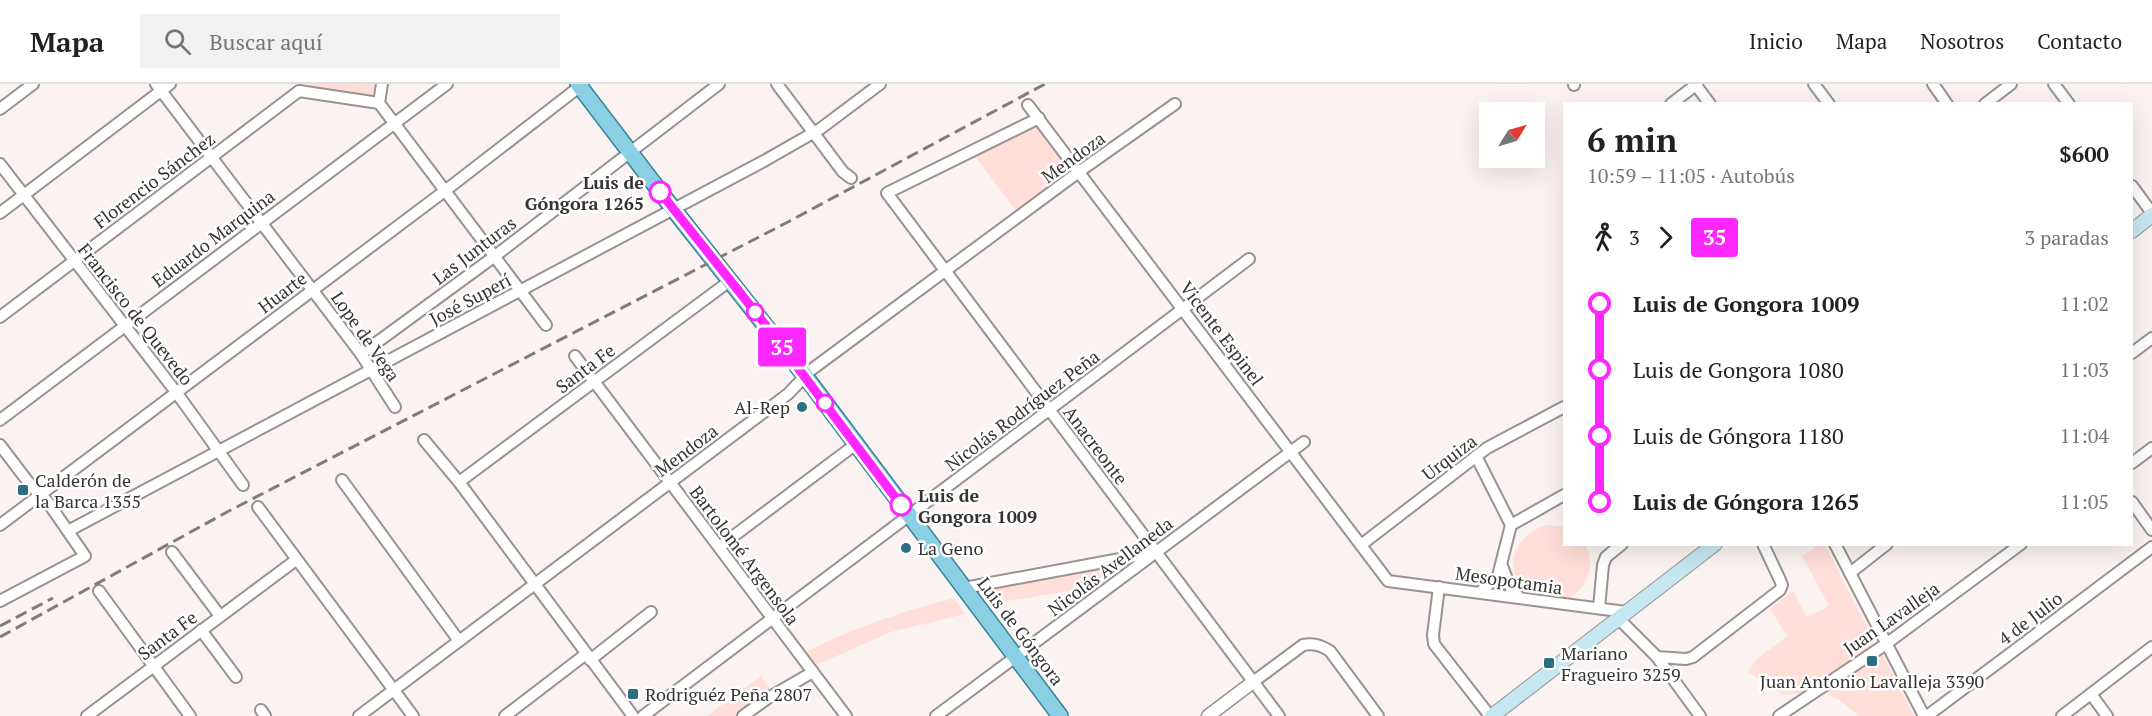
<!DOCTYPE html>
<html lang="es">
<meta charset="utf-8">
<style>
body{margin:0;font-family:"PT Serif",serif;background:#f2f2f2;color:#222;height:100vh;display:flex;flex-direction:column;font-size:22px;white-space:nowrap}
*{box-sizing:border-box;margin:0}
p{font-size:20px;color:#767676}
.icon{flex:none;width:33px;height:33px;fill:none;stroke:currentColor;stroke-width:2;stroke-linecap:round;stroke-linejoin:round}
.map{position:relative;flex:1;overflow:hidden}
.panel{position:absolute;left:1563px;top:18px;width:570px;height:444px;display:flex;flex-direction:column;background:#fff;border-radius:0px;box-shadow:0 6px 24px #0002}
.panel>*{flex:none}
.badge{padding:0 12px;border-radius:4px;font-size:21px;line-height:39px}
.needle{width:39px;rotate:53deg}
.buttons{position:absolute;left:1479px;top:18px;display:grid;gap:12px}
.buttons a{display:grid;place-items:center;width:66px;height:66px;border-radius:0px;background:#fff;box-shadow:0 6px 24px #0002;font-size:30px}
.map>.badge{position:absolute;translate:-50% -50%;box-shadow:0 0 0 3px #fff}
.legs{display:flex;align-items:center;gap:9px;height:66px;padding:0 24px;font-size:20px}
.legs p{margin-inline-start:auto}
.overview{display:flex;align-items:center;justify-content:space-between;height:102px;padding:0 24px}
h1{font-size:33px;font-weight:600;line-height:45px}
ul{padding:0 24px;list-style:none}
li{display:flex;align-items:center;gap:21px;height:66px;font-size:22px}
li i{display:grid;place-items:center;width:9px;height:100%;margin:0 8px;background:currentColor}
li i::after{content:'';width:15px;height:15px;margin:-8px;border:4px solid;border-radius:50%;background:#fff}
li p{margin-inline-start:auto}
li:first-child i{background:linear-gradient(#0000 50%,currentColor 0)}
li:last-child i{background:linear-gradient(currentColor 50%,#0000 0)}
header{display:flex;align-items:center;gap:36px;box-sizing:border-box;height:84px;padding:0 30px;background:#fff;border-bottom:2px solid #e0e0e0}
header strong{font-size:28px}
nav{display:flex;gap:33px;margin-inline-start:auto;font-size:21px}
.search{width:420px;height:54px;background:#f2f2f2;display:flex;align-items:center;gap:15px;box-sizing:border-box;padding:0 21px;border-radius:0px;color:#767676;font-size:22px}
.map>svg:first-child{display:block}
.green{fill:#ffdfd7}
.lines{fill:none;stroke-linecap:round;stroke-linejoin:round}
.minor-casing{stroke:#999291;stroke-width:14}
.tertiary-casing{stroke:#999291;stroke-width:15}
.secondary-casing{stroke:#999291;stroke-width:16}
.primary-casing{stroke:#3b849a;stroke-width:18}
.minor{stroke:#fff;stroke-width:10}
.tertiary{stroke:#fff;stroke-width:12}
.secondary{stroke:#c5e7f2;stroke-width:14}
.primary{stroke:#8bcfe4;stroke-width:15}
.rail{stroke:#817c7b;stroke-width:3;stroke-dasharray:12 6;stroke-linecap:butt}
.line-1-casing{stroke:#fff;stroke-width:14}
.line-1{stroke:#fe27ff;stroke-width:9}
.stop-1-dot{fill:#fff;stroke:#fe27ff;stroke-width:3}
.poi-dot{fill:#2e6e83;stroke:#fff;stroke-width:2}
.labels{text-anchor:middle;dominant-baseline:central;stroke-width:5;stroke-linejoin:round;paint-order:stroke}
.street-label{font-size:18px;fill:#363333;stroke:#fff}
.stop-label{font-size:18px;font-weight:bold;fill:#363333;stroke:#fff;text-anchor:end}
.poi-label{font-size:18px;fill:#363333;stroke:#fff;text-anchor:start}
</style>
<header>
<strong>Mapa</strong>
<div class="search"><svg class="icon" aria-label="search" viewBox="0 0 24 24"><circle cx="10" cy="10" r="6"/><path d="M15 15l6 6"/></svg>Buscar aquí</div>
<nav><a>Inicio</a><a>Mapa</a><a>Nosotros</a><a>Contacto</a></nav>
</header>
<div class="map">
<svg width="2152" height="632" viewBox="0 0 2152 632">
<rect width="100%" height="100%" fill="#faf3f1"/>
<g class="green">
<path d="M309,0H374L373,13L308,3Z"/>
<path d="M1035,41L1069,86L1016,127L975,72Z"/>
<path d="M1547,441L1564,443V460L1585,461C1591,472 1592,485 1586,496C1579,510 1568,517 1553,516C1549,516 1543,517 1539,516C1533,514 1527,509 1524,505C1501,479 1518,449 1547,441Z"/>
<path d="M1818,461H1825L1875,559L1803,609L1784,611L1748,588L1757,575L1787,552L1770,524L1793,507L1807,533L1829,522L1802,472Z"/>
<path d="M1118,481L1086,504L990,520L979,506Z"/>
<path d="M954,514L965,530L891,548L816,581L806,568C854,543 902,528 954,514Z"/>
<path d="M1881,568L1914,632H1859L1840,616L1822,607Z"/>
<path d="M761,592L771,606L736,632H707Z"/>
</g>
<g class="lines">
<defs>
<g id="minor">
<path d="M156,0L361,270L395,323"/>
<path d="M777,0L843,88L851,94"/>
<path d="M1574,0V1"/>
<path d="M1695,0L1710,20"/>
<path d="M1814,0L1829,20"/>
<path d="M1933,0L1947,20"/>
<path d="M2054,0L2069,20"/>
<path d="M379,19L546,241"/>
<path d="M379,19L382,0"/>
<path d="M1671,20L1697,0"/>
<path d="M1985,20L2011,0"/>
<path d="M1028,21L1388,497L1626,528"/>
<path d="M0,25L33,0"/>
<path d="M1039,34L887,109L1279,632"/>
<path d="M0,80L176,308L243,401"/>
<path d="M2132,102L2152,129"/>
<path d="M0,129L170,0"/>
<path d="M0,233L299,7L379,19"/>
<path d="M2132,269L2152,254"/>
<path d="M361,270L495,172L719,0"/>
<path d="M575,272L846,632"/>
<path d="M0,336L447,0"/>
<path d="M424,356L459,398L633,632"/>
<path d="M0,361L32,403L47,417L85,472L0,517"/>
<path d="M1476,372L1511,441L1498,492L1480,508"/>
<path d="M2132,379L2152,364"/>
<path d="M342,396L459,557"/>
<path d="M459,398L731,196"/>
<path d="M2132,418L2152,446"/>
<path d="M258,423L413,632"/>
<path d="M0,441L446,106L583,0"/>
<path d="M1511,441L1564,411"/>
<path d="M68,447L764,77L820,45L880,0"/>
<path d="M1835,460L1924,632"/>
<path d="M1361,461L1487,364L1564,323"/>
<path d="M719,463L856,360"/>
<path d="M172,468L220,532"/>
<path d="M1502,482L1511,505L1520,514"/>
<path d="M1850,489L1887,460"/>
<path d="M1439,503L1433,551L1434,560L1490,632"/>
<path d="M964,504L1152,469"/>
<path d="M99,507L190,632"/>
<path d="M1599,524L1603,481L1606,473L1622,460"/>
<path d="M1618,534L1657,573L1700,632"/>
<path d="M201,546L236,593"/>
<path d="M1657,573L1686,575L1693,573L1780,506L1782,501L1780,496L1763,460"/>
<path d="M590,576L651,528"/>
<path d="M1253,598L1303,561C1314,559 1320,561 1330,567L1378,632"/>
<path d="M2091,610L2107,632"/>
<path d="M261,626L265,632"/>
<path d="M87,632L296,476"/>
<path d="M359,632L788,310L811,286L1080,87L1175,20"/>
<path d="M505,632L586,570"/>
<path d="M643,632L1249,175"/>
<path d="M743,632L768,614L813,588"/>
<path d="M936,632L1304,358"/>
<path d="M1779,632L1886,560L2021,460"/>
<path d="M1927,632L2152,463"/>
<path d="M2062,632L2152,563"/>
</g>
<path id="tertiary" d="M1208,632L1253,598"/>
<g id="secondary">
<path d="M2132,147L2152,131"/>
<path d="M1492,632L1715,460"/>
</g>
<path id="primary" d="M578,0L674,126L805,292L1060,632"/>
</defs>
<use href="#minor" class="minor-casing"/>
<use href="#tertiary" class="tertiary-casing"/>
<use href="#secondary" class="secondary-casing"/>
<use href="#primary" class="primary-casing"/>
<use href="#minor" class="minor"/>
<use href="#tertiary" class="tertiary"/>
<use href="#secondary" class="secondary"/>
<use href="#primary" class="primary"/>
<g class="rail">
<path d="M0,542L53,514"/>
<path d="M0,553L227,428L786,139L1045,0"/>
</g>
</g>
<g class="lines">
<defs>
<path id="line-1" d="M660,108L768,244L901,421"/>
</defs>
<use href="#line-1" class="line-1-casing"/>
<use href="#line-1" class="line-1"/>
</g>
<g class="stop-1-dot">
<circle cx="660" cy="108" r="10"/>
<circle cx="755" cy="228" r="8"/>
<circle cx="825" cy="319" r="8"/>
<circle cx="901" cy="421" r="10"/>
</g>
<g class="poi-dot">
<circle cx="802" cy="323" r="6"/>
<rect x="17" y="400" width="12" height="12" rx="3"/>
<circle cx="906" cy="464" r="6"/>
<rect x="1866" y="571" width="12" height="12" rx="3"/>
<rect x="1543" y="573" width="12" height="12" rx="3"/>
<rect x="627" y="604" width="12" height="12" rx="3"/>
</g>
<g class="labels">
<g class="street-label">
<text transform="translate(1073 73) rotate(-36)">Mendoza</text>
<text transform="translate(154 96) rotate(-37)">Florencio Sánchez</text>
<text transform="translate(213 154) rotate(-37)">Eduardo Marquina</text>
<text transform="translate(474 166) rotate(-37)">Las Junturas</text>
<text transform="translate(282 208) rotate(-37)">Huarte</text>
<text transform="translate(470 215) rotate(-28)">José Superí</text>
<text transform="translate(136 230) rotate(52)">Francisco de Quevedo</text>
<text transform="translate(1222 249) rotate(53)">Vicente Espinel</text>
<text transform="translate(366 252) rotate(55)">Lope de Vega</text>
<text transform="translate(585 284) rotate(-37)">Santa Fe</text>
<text transform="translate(1022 326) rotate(-37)">Nicolás Rodríguez Peña</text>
<text transform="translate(1096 361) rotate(53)">Anacreonte</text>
<text transform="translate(686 366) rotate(-37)">Mendoza</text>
<text transform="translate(1449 373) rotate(-37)">Urquiza</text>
<text transform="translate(745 471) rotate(53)">Bartolomé Argensola</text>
<text transform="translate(1110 482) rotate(-37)">Nicolás Avellaneda</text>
<text transform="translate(1509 496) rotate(8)">Mesopotamia</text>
<text transform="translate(1891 534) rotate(-35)">Juan Lavalleja</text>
<text transform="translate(2030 534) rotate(-37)">4 de Julio</text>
<text transform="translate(1021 547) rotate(53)">Luis de Góngora</text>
<text transform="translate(167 551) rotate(-37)">Santa Fe</text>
</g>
<g class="stop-label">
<text x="644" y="98">Luis de<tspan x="644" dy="21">Góngora 1265</tspan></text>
<text x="918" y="411" text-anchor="start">Luis de<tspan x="918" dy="21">Gongora 1009</tspan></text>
</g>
<g class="poi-label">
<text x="790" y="323" text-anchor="end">Al-Rep</text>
<text x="35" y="396">Calderón de<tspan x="35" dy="21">la Barca 1355</tspan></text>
<text x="918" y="464">La Geno</text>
<text x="1561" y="569">Mariano<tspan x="1561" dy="21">Fragueiro 3259</tspan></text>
<text x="1872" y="597" text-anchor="middle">Juan Antonio Lavalleja 3390</text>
<text x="645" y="610">Rodriguéz Peña 2807</text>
</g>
</g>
</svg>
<div class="buttons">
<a><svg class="needle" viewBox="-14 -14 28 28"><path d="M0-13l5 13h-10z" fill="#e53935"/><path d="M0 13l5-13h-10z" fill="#767676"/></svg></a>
</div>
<b class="badge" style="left:782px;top:263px;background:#fe27ff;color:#fff">35</b>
<section class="panel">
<div class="overview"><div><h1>6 min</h1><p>10:59 – 11:05 · Autobús</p></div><b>$600</b></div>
<div class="legs"><svg class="icon" aria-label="walk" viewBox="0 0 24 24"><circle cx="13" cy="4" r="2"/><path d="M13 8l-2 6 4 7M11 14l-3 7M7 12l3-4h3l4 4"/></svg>3<svg class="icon" aria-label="forward" viewBox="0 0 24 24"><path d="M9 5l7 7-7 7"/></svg><b class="badge" style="background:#fe27ff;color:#fff">35</b><p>3 paradas</p></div>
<ul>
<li><i style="color:#fe27ff"></i><b>Luis de Gongora 1009</b><p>11:02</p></li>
<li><i style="color:#fe27ff"></i><span>Luis de Gongora 1080</span><p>11:03</p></li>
<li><i style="color:#fe27ff"></i><span>Luis de Góngora 1180</span><p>11:04</p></li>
<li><i style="color:#fe27ff"></i><b>Luis de Góngora 1265</b><p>11:05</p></li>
</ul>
</section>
</div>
